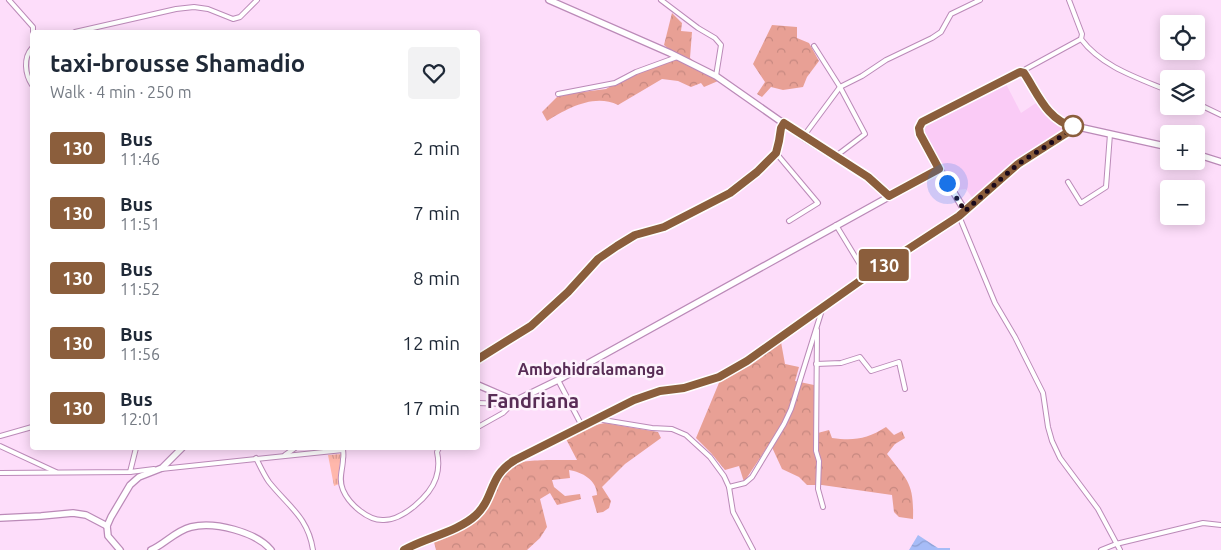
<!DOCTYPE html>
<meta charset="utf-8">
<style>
body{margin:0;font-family:Ubuntu,sans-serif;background:#f2f2f3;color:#1f2937;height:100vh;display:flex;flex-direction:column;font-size:19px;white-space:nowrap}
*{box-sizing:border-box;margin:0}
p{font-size:16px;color:#747a83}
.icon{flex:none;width:28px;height:28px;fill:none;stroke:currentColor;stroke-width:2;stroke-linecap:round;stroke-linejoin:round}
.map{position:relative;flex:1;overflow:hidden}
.drawer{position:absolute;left:30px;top:30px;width:450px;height:420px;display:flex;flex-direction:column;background:#fff;border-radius:5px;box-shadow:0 2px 12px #0003}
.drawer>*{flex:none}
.badge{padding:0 10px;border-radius:4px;font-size:18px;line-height:32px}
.controls{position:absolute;left:1160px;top:15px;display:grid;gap:10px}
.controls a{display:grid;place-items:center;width:45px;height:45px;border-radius:5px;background:#fff;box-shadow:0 2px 12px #0003;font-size:25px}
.you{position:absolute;width:25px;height:25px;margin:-12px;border:4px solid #fff;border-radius:50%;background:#1a73e8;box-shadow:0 0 0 8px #1a73e833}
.map>.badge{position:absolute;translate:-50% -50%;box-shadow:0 0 0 2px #fff}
.round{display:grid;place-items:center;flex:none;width:52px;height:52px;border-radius:5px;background:#f2f2f3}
.overview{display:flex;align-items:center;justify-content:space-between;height:85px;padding:0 20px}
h1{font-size:24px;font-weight:700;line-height:38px}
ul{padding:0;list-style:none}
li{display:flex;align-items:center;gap:15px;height:65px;padding:0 20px}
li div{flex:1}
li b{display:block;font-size:19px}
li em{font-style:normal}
li .badge{min-width:55px;font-weight:700;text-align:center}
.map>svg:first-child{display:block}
.built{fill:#facbf6}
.forest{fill:url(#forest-crowns)}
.park{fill:url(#park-tufts)}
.water{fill:url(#water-waves)}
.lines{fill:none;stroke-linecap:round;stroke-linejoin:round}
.street-casing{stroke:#bb8ab8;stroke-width:6}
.secondary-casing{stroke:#bb8ab8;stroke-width:8}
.street{stroke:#fff;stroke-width:4}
.secondary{stroke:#fff;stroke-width:5.5}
.line-casing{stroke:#fff;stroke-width:11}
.line{stroke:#8b5e3c;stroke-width:8}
.walk{stroke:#1a091a;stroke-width:5;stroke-dasharray:0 9}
.stop-dot{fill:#fff;stroke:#8b5e3c;stroke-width:2.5}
.labels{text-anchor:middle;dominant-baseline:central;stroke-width:5;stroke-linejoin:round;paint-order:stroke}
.neighbourhood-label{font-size:16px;font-weight:bold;fill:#582d56;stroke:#fdf2fc}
.district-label{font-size:20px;font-weight:bold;fill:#582d56;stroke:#fdf2fc}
</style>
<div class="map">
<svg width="1221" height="550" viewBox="0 0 1221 550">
<defs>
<pattern id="forest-crowns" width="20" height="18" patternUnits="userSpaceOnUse" patternTransform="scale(1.25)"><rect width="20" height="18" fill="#e8a095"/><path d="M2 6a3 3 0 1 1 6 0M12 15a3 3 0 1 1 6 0" fill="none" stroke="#c68880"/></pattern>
<pattern id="park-tufts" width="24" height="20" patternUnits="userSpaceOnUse" patternTransform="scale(1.25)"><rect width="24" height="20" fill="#ffb7ab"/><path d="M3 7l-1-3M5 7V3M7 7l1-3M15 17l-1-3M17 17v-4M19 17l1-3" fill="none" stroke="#da9c93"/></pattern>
<pattern id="water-waves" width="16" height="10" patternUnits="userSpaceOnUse" patternTransform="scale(1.25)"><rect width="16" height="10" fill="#a6bcf7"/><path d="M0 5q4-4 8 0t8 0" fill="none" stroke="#8ea0d3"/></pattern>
</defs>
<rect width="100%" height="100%" fill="#fdddfa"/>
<path class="built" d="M1006,84L1021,113L1039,101L1067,133L1018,164L974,200L966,189L956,190L942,170L922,137L923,128L926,124Z"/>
<g class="forest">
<path d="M672,13L682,23L681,31L692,32L690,58L718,81L704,87L701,83L691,87L678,81L662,79L618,105C594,93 566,109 547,121L542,112L559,95L606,89L645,66L677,56L664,45Z"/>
<path d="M772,25L797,27V38L809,43L819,61L807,77L803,87L783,90L771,87L762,97L757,94L765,82L753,64Z"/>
<path d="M781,342L785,364L799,367L795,381L814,385V434L829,430L832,438C854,441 867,439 886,427L894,435L902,431L905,438L895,444L887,454C908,481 914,483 913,519L899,517L894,512L892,495L822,485H807L799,477L782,469L770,443L744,482L739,466L725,470L711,453L696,438L721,378Z"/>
<path d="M605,423L658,432L661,438L625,464L602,487L611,501L609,508L603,512L597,513L592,496L597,495C597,480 582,472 569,470L570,478L552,480L554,487L565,496L580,494L581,499L557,505L550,493L540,499L547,527L540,538L527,550H436L434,542C448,535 475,525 484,513C497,493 493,473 518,463C527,459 565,460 577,460L566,439L595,425Z"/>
</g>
<path class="park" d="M341,454L338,479L339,484L334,486L328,455Z"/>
<path class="water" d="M918,535L938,548H950V550H909Z"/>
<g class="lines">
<defs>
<g id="street">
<path d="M9,0L33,27V32"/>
<path d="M661,0L698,28L715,38L721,45L716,76"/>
<path d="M1069,0L1082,34L1081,39C1102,67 1138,78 1169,91"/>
<path d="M75,32L176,9L194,7L208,9L233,19L240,17L257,0"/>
<path d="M814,46L840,87L865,134L836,156"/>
<path d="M32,48C23,58 25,74 32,85"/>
<path d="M1024,73L1026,69L1081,39"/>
<path d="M558,94L615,83L636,72L677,57"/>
<path d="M1196,103L1221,115"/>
<path d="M803,137L840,87L862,76L886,60L932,38L941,32L951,14L980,0"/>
<path d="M776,153L818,203L789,221"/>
<path d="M1068,182L1081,203L1106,187L1110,134"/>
<path d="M959,216L995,303L1015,337L1043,393L1048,427L1052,441L1060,458L1098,509L1120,550"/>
<path d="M836,225L867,276"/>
<path d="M817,330L816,451L819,461L818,489L823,507"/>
<path d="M478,359L531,326L567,292L598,259L617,246L635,235L664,227L730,193L757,172L776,153L779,141L781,127L784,123"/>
<path d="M816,364L841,363L860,357L871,371L899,362L905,389"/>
<path d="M558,380L582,426"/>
<path d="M478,403L505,404L513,402"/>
<path d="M597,419L652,428L672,429L686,435L710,457L724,476L729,487L733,512L753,550"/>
<path d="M478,427L503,413L515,401"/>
<path d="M0,436L32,427"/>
<path d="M0,446L56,472"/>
<path d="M343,448C343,451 344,455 343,459C343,469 338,479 343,490C349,504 368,521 384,520C403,520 430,496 436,478C439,469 439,461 437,452L439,448"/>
<path d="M285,455L295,448"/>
<path d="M256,458C260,466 264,475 269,482C288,506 308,517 313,550"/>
<path d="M161,469L343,450"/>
<path d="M130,472L136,448"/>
<path d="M0,473L130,472L154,469"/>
<path d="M729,487L745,483L752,477L784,424L791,409L822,310"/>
<path d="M404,550C412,545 420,544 429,540C441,535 465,524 475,516C491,503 490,479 508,464L634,400L661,391L684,388L719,377L747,361L867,276L965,211"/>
<path d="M1101,550L1116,544L1203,523L1221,525"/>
</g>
<g id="secondary">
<path d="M549,0L670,53L716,76L803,137L867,177L889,195"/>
<path d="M1074,127L1065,134L1018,164L965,211L922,140L919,128L922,122L1020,72L1024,73C1037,92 1045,111 1065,124L1169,147"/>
<path d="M1196,154L1221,162"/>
<path d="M478,385L515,401L558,380L939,169"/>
<path d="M0,518L41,516L73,513L86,515L107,526"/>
<path d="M120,550L108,536L107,526L111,517L130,485L139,477L162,468L182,448"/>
<path d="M151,550C165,544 175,531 191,527C214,521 256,532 271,550"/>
</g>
</defs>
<use href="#street" class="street-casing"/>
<use href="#secondary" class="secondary-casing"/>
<use href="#street" class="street"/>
<use href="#secondary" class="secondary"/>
</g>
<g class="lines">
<defs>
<path id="line" d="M404,550C424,538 458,532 476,515C495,497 488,476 515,460L634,400L660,391L684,388L719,377L747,361L867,276L959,216L1018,164L1065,134L1074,127C1047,120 1038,94 1024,73L1020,72L922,122L919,128L920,134L939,169L889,196L868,177L784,123L781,128L779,141L776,153L757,172L730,193L664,227L635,235L617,246L598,259L568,292L531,326L478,359"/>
</defs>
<use href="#line" class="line-casing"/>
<use href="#line" class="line"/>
<path class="walk" d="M947,183L965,211L1018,164L1065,134L1074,127L1073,126"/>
</g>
<circle class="stop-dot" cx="1073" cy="126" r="10"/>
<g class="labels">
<g class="neighbourhood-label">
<text x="591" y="369">Ambohidralamanga</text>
</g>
<g class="district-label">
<text x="533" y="400">Fandriana</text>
</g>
</g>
</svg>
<div class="controls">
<a><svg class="icon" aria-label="locate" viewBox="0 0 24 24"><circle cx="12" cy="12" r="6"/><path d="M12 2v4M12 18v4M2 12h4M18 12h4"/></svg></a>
<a><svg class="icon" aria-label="layers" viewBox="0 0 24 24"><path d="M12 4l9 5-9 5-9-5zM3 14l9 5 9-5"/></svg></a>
<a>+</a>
<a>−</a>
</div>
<div class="you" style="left:947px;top:183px"></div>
<b class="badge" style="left:884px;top:265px;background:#8b5e3c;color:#fff">130</b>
<section class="drawer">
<div class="overview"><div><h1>taxi-brousse Shamadio</h1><p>Walk · 4 min · 250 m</p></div><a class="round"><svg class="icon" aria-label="heart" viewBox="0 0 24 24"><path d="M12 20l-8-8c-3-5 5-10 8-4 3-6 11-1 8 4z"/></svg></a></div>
<ul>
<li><span class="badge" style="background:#8b5e3c;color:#fff">130</span><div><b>Bus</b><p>11:46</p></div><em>2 min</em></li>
<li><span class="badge" style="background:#8b5e3c;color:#fff">130</span><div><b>Bus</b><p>11:51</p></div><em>7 min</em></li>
<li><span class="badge" style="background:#8b5e3c;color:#fff">130</span><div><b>Bus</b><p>11:52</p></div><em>8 min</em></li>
<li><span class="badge" style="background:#8b5e3c;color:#fff">130</span><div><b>Bus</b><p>11:56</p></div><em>12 min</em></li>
<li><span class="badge" style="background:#8b5e3c;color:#fff">130</span><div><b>Bus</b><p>12:01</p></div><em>17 min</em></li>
</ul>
</section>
</div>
